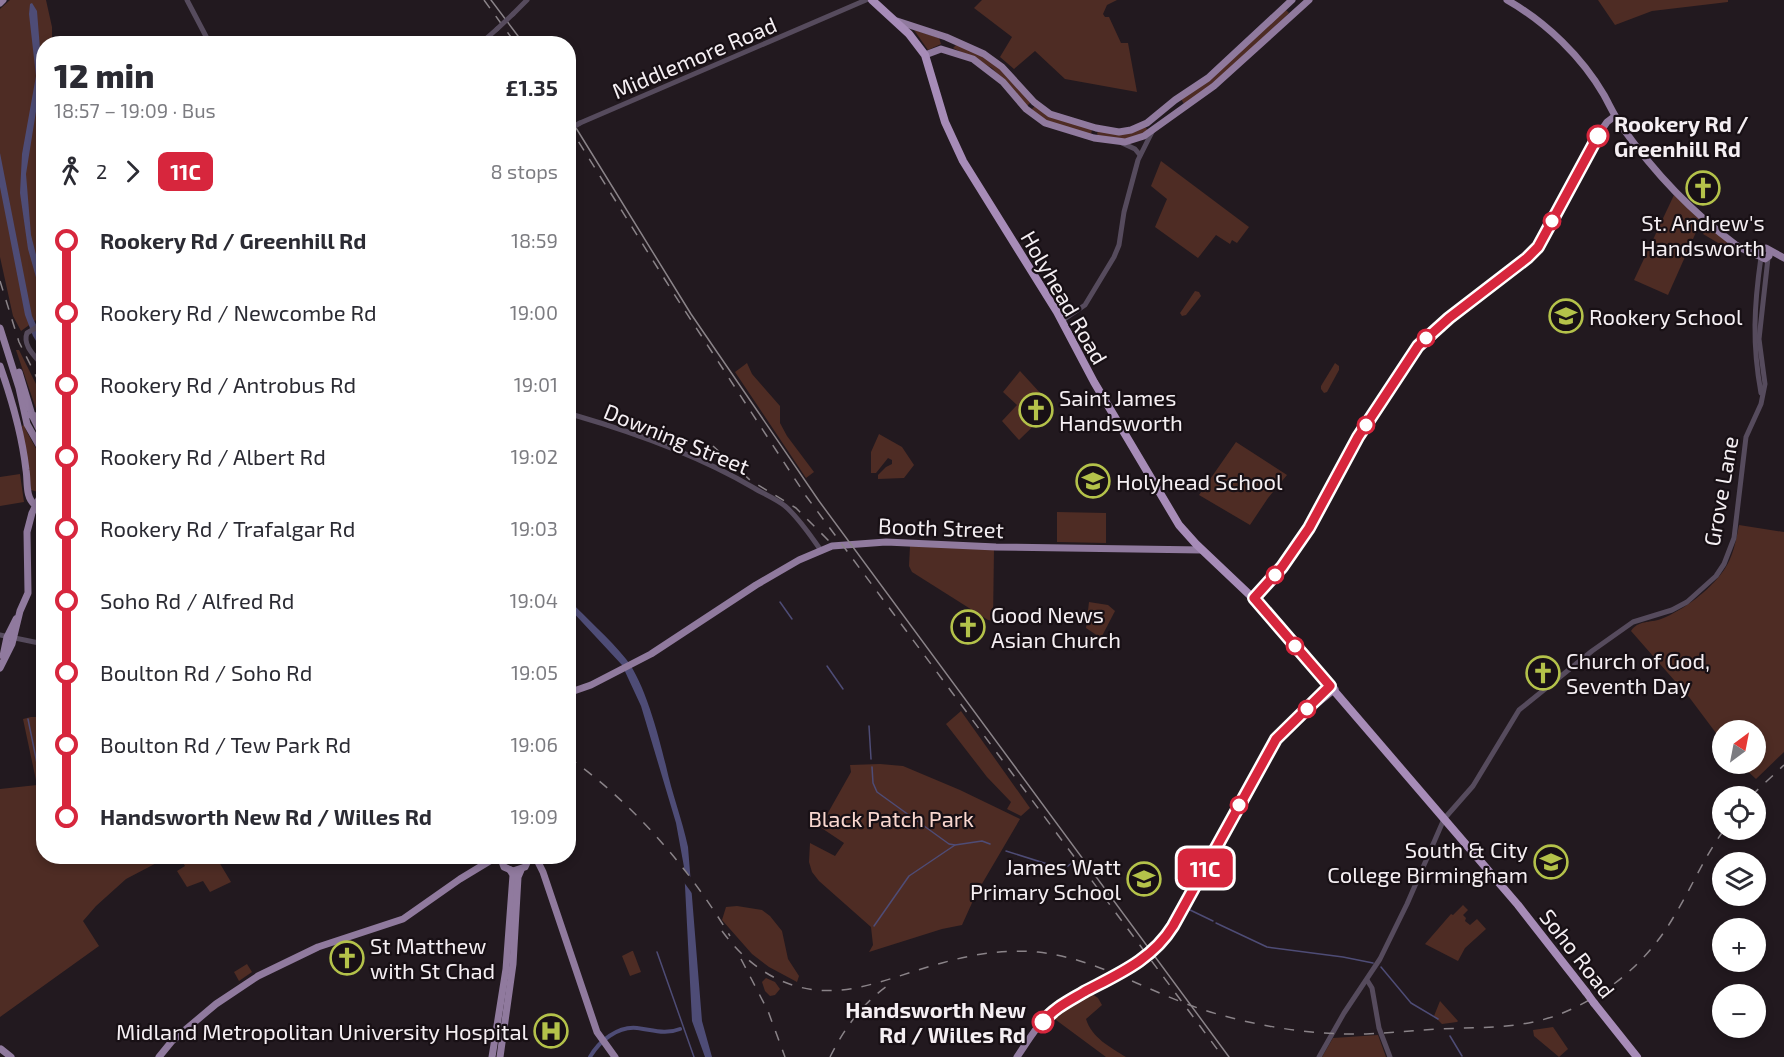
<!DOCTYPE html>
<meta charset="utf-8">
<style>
body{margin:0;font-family:"Exo 2",sans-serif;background:#f2f2f3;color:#2b2b33;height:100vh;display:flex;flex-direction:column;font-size:22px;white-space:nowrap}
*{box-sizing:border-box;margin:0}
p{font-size:20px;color:#7c7c81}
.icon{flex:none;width:33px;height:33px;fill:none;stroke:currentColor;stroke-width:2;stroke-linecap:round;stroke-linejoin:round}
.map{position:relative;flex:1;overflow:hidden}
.side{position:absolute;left:36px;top:36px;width:540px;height:828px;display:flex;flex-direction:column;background:#fff;border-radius:24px;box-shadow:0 3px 9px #0003}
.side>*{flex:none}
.badge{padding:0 12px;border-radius:9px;font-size:21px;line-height:39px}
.needle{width:39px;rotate:32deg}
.controls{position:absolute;left:1712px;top:720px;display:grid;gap:12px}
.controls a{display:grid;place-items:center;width:54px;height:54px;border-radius:50%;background:#fff;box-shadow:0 3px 9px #0003;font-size:30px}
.map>.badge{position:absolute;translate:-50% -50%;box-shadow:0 0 0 3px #fff}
.legs{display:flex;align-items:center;gap:9px;height:66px;padding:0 18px;font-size:20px}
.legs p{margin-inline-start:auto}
.summary{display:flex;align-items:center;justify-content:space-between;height:102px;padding:0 18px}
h1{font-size:33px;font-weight:800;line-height:45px}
ul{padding:0 18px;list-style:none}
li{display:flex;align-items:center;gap:21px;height:72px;font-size:22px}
li i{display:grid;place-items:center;width:9px;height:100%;margin:0 8px;background:currentColor}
li i::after{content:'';width:15px;height:15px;margin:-8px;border:4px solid;border-radius:50%;background:#fff}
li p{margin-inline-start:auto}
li:first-child i{background:linear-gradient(#0000 50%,currentColor 0)}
li:last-child i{background:linear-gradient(currentColor 50%,#0000 0)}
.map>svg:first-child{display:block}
.green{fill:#4e2c24}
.water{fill:#4e4c76}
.pier{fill:#22191f}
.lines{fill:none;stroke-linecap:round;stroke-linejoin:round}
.stream{stroke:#4e4c76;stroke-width:1.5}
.canal{stroke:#4e4c76;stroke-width:4}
.minor{stroke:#564b5d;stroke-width:5}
.major{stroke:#907a9e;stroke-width:7}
.highway{stroke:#a78cb8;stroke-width:8}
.tram{stroke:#8a8388;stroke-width:1.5}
.rail{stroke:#8a8388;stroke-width:1.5;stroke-dasharray:10 10;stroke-linecap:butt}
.minor-bridge{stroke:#564b5d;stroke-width:5}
.highway-bridge{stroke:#a78cb8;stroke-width:8}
.line-1-casing{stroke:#fff;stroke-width:14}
.line-1{stroke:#d7263d;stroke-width:9}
.stop-1-dot{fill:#fff;stroke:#d7263d;stroke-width:3}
.labels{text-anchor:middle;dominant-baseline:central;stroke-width:4.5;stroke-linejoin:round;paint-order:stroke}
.street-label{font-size:22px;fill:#f5eff3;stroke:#181015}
.stop-label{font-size:22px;font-weight:bold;fill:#f5eff3;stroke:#181015;text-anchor:start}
.poi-label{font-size:22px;fill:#f5eff3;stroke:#181015;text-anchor:start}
.park-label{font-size:22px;fill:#f9d7cf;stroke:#181015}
</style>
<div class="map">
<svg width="1784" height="1057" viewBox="0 0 1784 1057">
<rect width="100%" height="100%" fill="#22191f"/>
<g class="green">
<path d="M10,0H46L52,27V43L44,44V130L39,145L44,146L43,315L21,331L13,316L0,257V9Z"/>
<path d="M982,0H1117L1107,5L1103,14L1105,17H1109L1121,43H1128L1137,92L1065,79L1035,51L1014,69L1000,57L1012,37L974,8Z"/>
<path d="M1598,0H1728V2L1652,11L1615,25Z"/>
<path d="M1286,10L1289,13L1214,84L1184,104L1181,99Z"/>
<path d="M914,30L939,38L941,44L928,50Z"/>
<path d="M956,45C987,50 1012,79 1032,101L1027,106L992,68L953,48Z"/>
<path d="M1035,106L1092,129L1091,135L1053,125L1031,110Z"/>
<path d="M1145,127L1147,129V133L1121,140L1098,136L1097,133L1099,131Z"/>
<path d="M1161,161L1249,227L1237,243L1232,240L1230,244L1216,235L1198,258L1155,227L1167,199L1151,186Z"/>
<path d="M1674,195L1701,221L1668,295L1634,280Z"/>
<path d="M1707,227L1732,245L1730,250L1703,234Z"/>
<path d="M1195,291L1199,292L1201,296L1186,315L1182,316L1180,313Z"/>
<path d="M16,350H19L43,398V413L36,409Z"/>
<path d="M747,363L752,374L780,406V423L787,436L814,472L806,478L735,372Z"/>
<path d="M1335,363L1339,366V370L1327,392L1324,393L1321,389V386Z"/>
<path d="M1020,371L1053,407L1019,440L1002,421L1017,405L1003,392Z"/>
<path d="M24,425C33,449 55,466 38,492L31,490L22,426Z"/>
<path d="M879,434L902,447L914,465L904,478L878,479V475L886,467L892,464V460L888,458L876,473H871V452Z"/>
<path d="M1236,442L1287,475L1268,498L1250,525L1199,495Z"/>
<path d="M20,474L24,502L0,506V477Z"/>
<path d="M1057,512L1106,513V543L1057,542Z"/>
<path d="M1739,525L1784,532V752L1756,779L1740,764H1755V730H1722V741L1689,697L1631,631C1638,620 1650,623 1661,619C1684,610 1710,590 1724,570C1733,557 1736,541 1739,525Z"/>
<path d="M910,546L994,548L993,621L988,620L912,572L909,566Z"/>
<path d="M1089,602L1108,605L1115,611L1101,638L1086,628Z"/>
<path d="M961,711L1030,808L1021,816L1007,809L1011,802L987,777L946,724Z"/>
<path d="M31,717H43L44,856L168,857L126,879L96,906L83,921L99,946L0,1017V789L37,785L23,719Z"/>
<path d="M880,764L903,766L960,790L1020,819L976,894L962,925L942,929L869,952L873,945L871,927L819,881L812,872L809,862L810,843L835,856L844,843L820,827L851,772L850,765Z"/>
<path d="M180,857H216L231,882L210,892L203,881L187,887L177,871L185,866Z"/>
<path d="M1463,905L1468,910L1463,915L1466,918L1465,921L1470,925L1477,919L1486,929L1465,948L1458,961L1425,944L1451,914L1453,915Z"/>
<path d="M737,906L762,910L770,916L782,931L788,959L799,976L797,982L769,967L752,954L722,920L726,907Z"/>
<path d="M632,951H633L641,972L630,976L622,956Z"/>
<path d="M247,964L252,972L239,981L234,972Z"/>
<path d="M766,978L775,982L780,989L775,995L770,996L765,991L762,982Z"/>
<path d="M1092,994L1098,998L1102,1005L1086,1019C1092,1038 1110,1047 1126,1057H1106L1052,1017Z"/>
<path d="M1440,1001L1458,1021L1457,1022L1442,1024L1434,1016Z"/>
<path d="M1553,1027L1568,1049L1559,1057L1534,1036L1533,1030Z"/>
<path d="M1378,1035L1386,1057H1322L1333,1038Z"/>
</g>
<g class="water">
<path d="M32,3L37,11L42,74L26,174L31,235L43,282V302L28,249L20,193L22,154L36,76L29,14L30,4Z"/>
<path d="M0,153L32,316L43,340V352L33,336L25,315L0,187Z"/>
<path d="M568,599C587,619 609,638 626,659C645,683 659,737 666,766C672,794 682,819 688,847L702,1021L712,1057H705L692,1021L684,867L676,823L641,706L622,665L569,608Z"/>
</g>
<path class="pier" d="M681,865L693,880L694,896L683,881Z"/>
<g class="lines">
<g class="stream">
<path d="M780,602L792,619"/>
<path d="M827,666L843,689"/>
<path d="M28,719L42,788"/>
<path d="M869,726L871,759"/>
<path d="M872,767L873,783L877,792L949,844L955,845L982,841L990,844"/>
<path d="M1006,851L1060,868L1068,866L1074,861"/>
<path d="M1188,909L1213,921"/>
<path d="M1216,923L1267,947L1343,957L1373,963"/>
<path d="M874,926L909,876L955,845"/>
<path d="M657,952L694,1057"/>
<path d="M1381,967L1411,1003L1438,1019"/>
<path d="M1450,1036L1462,1056"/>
</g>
<path class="canal" d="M590,1057C599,1041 618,1026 637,1028C653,1030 665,1035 680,1029"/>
<g class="minor">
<path d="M187,0L210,44"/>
<path d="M513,14L527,0"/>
<path d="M480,44L497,29"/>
<path d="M580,123L866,0"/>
<path d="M1122,143L1135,149L1140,155"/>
<path d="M1063,320L1085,305L1114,257L1119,245L1124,212L1138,160L1153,130"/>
<path d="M44,323L27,333C22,346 36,357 44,367"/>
<path d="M1761,393C1752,344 1754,306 1761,257"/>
<path d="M568,411L574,415C636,433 698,455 754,488C764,494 776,499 785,506C799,518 810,535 820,549"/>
<path d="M0,635L44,644"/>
<path d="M1367,980L1372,988L1379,1028L1390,1057"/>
<path d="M1319,1057L1344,1013L1380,959L1407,904L1444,819L1473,786L1519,710L1592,651L1633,622L1672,610L1687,602L1716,576L1724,564L1734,538L1746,437L1761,404L1765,384L1759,339L1768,258"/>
</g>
<g class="major">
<path d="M1507,0C1546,22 1582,57 1604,95C1610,106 1615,117 1622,127C1653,171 1693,213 1736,245C1745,251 1756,254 1765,259L1769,256L1770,251"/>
<path d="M0,3L3,0"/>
<path d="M897,21L946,37L984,54L1002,67L1034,102L1050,114L1096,128L1119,132L1131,130L1147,123L1175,100L1208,78L1292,0"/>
<path d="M925,55L941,49L973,59L1003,82L1026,109L1045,123L1094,138L1125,142L1144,136L1214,86L1309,0"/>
<path d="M1753,252L1766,248L1784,258"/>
<path d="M0,328L19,388L27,424L44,454"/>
<path d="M0,366C12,400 22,434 26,470C28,482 25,497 35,505"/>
<path d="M19,372L32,415L44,439"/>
<path d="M31,415L44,418"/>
<path d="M1254,599L1282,567L1309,528L1358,437L1410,356L1432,331L1519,265L1537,247L1594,141L1607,122L1615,116"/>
<path d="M3,656L7,637L16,619"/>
<path d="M0,668L12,644L20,611L28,593L27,532L32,513L44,489"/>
<path d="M568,693L591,685L651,654L756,585L799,560L832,546L886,542L996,547L1202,550"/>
<path d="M1314,706L1335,689"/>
<path d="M500,856L504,867L513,871L525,867L530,856"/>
<path d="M535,856L543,872L597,1032L615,1057"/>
<path d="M1,1049L11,1057"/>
<path d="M159,1057L172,1041L216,1004L258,976L318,947L403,919L460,879L498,856"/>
<path d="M492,1057L506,969L513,875L510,870"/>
<path d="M500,1057L513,964L518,877L521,870"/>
<path d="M1017,1057C1028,1041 1039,1022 1054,1010C1095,979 1144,974 1173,926L1276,739L1330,686"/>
</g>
<g class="highway">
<path d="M872,0L909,34L925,55L945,122L963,161L1057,312L1094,382L1179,525L1196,544L1254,599L1330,686L1518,905L1586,992"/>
<path d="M1594,1003L1637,1057"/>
</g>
<g class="tram">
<path d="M491,0L524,44"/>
<path d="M568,115L691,314L819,501L1229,1057"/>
</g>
<g class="rail">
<path d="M484,0L516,44"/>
<path d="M568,125L674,294L806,496L1223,1057"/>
<path d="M0,281L19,342L44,392"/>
<path d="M713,446L750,480L796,508L831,543"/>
<path d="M568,757C633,803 689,868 730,936"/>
<path d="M1751,796L1784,765"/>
<path d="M722,931C756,977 802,1000 860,987C888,981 915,970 942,963C973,954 1005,949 1038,952C1094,958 1145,990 1198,1008C1252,1026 1309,1035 1366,1034C1391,1033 1415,1030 1440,1029C1478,1027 1515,1029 1552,1017C1603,999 1646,964 1673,918C1691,889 1704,857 1724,830"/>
<path d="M741,959L768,1011L785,1057"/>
<path d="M830,1057C845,1027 864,1001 893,982"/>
</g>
<g class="minor-bridge">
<path d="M497,29L513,14"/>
<path d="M568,130L580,123"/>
</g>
<path class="highway-bridge" d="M1586,992L1594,1003"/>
</g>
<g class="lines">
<defs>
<path id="line-1" d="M1043,1022C1054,1008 1069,1001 1084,992C1118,974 1152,960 1173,926L1276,739L1330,686L1254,598L1282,567L1309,528L1358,437L1418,346L1449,318L1527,258L1538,247L1598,136"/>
</defs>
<use href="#line-1" class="line-1-casing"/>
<use href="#line-1" class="line-1"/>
</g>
<defs>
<symbol id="church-ring" viewBox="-11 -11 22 22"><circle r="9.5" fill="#181015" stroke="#b4c24a" stroke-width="1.5"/><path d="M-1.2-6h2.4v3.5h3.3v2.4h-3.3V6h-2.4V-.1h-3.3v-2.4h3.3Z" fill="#b4c24a"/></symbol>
<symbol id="school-ring" viewBox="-11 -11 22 22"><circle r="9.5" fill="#181015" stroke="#b4c24a" stroke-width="1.5"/><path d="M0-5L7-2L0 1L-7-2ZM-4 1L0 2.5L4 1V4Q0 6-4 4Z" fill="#b4c24a"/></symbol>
<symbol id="university-ring" viewBox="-11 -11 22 22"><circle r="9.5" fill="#181015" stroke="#b4c24a" stroke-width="1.5"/><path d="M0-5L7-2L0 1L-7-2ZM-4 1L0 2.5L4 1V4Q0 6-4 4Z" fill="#b4c24a"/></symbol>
<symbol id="hospital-ring" viewBox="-11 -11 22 22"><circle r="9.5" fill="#181015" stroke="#b4c24a" stroke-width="1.5"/><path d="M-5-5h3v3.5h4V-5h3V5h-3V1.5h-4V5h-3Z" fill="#b4c24a"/></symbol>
</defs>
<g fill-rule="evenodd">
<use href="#church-ring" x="1684" y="169" width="38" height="38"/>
<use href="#school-ring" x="1547" y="297" width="38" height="38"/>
<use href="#church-ring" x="1017" y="391" width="38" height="38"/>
<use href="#school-ring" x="1074" y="462" width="38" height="38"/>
<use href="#church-ring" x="949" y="608" width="38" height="38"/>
<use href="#church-ring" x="1524" y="654" width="38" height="38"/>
<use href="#university-ring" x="1532" y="843" width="38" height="38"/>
<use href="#school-ring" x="1125" y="860" width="38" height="38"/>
<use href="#church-ring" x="328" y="939" width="38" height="38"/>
<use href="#hospital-ring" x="532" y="1012" width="38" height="38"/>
</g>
<g class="stop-1-dot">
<circle cx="1598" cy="136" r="10"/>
<circle cx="1552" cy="221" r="8"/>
<circle cx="1426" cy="338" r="8"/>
<circle cx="1366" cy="425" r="8"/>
<circle cx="1275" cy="575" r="8"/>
<circle cx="1295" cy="646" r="8"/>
<circle cx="1307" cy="709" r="8"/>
<circle cx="1239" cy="805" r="8"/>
<circle cx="1043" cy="1022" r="10"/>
</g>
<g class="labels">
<g class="street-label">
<text transform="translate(694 57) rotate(-23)">Middlemore Road</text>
<text transform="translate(1065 297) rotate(60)">Holyhead Road</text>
<text transform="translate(677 438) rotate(22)">Downing Street</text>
<text transform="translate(1720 491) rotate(-80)">Grove Lane</text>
<text transform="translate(941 527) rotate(2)">Booth Street</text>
<text transform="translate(1578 953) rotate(52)">Soho Road</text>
</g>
<g class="stop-label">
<text x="1614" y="123">Rookery Rd /<tspan x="1614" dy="25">Greenhill Rd</tspan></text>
<text x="1026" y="1009" text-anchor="end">Handsworth New<tspan x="1026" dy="25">Rd / Willes Rd</tspan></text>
</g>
<g class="poi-label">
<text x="1703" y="222" text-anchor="middle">St. Andrew's<tspan x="1703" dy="25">Handsworth</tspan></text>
<text x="1589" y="316">Rookery School</text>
<text x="1059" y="397">Saint James<tspan x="1059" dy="25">Handsworth</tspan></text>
<text x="1116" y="481">Holyhead School</text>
<text x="991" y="614">Good News<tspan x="991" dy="25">Asian Church</tspan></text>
<text x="1566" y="660">Church of God,<tspan x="1566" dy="25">Seventh Day</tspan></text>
<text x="1528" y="849" text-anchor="end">South &amp; City<tspan x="1528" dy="25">College Birmingham</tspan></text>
<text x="1121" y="866" text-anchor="end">James Watt<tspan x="1121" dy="25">Primary School</tspan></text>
<text x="370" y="945">St Matthew<tspan x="370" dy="25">with St Chad</tspan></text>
<text x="528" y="1031" text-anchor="end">Midland Metropolitan University Hospital</text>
</g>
<g class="park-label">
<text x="891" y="818">Black Patch Park</text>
</g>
</g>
</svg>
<div class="controls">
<a><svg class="needle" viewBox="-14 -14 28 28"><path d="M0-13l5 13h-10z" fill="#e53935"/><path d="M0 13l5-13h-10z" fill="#7c7c81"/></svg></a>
<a><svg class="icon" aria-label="locate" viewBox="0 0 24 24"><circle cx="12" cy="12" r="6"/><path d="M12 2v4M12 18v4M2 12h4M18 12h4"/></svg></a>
<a><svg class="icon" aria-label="layers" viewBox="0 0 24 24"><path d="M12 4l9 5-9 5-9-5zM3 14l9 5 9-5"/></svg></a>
<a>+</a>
<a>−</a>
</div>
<b class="badge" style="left:1205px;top:868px;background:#d7263d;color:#fff">11C</b>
<section class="side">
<div class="summary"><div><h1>12 min</h1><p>18:57 – 19:09 · Bus</p></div><b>£1.35</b></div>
<div class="legs"><svg class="icon" aria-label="walk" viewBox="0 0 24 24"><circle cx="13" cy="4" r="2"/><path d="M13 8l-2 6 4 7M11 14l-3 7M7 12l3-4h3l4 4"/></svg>2<svg class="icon" aria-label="forward" viewBox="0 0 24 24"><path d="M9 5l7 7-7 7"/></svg><b class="badge" style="background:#d7263d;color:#fff">11C</b><p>8 stops</p></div>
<ul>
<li><i style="color:#d7263d"></i><b>Rookery Rd / Greenhill Rd</b><p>18:59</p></li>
<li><i style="color:#d7263d"></i><span>Rookery Rd / Newcombe Rd</span><p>19:00</p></li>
<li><i style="color:#d7263d"></i><span>Rookery Rd / Antrobus Rd</span><p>19:01</p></li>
<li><i style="color:#d7263d"></i><span>Rookery Rd / Albert Rd</span><p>19:02</p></li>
<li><i style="color:#d7263d"></i><span>Rookery Rd / Trafalgar Rd</span><p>19:03</p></li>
<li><i style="color:#d7263d"></i><span>Soho Rd / Alfred Rd</span><p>19:04</p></li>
<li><i style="color:#d7263d"></i><span>Boulton Rd / Soho Rd</span><p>19:05</p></li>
<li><i style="color:#d7263d"></i><span>Boulton Rd / Tew Park Rd</span><p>19:06</p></li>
<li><i style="color:#d7263d"></i><b>Handsworth New Rd / Willes Rd</b><p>19:09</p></li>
</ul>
</section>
</div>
